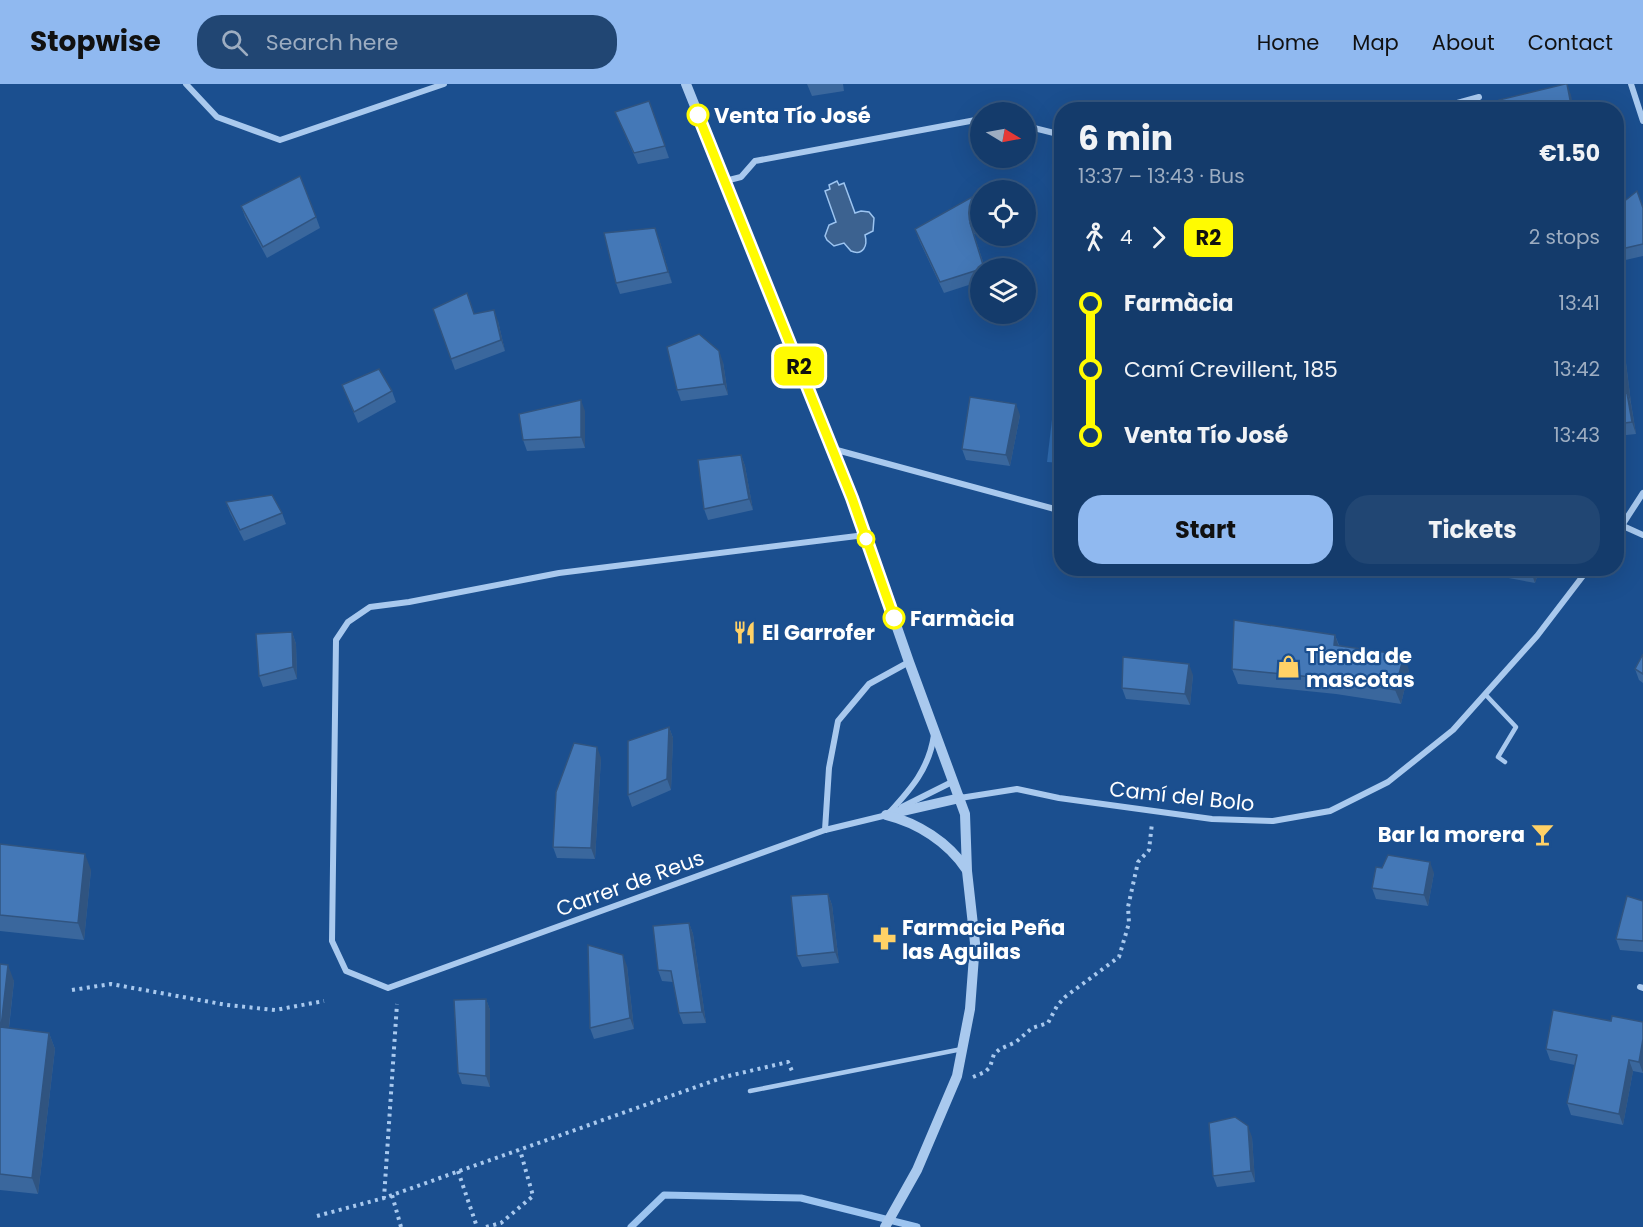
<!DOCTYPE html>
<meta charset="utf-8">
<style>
body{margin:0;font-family:Poppins,sans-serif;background:#214673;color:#f1f3f6;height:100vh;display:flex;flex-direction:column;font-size:22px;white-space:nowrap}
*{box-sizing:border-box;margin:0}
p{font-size:20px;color:#9dadc1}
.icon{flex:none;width:33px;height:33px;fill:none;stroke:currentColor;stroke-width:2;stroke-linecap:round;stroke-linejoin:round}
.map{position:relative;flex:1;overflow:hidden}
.sheet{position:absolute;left:1054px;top:18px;width:570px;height:474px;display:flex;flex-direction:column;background:#143b6b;border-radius:24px;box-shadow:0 6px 24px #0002,0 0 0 2px #33557e}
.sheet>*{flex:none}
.badge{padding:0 12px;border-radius:9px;font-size:21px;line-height:39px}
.needle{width:39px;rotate:100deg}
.controls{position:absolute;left:970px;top:18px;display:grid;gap:12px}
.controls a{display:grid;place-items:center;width:66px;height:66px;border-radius:50%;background:#143b6b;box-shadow:0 6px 24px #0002,0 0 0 2px #33557e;font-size:30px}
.map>.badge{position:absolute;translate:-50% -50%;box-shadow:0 0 0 3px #fff}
.legs{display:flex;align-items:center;gap:9px;height:66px;padding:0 24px;font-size:20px}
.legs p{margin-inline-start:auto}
.summary{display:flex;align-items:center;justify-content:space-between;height:102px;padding:0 24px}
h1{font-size:33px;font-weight:700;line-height:45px}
.cta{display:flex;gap:12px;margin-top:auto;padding:12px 24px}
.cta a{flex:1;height:69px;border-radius:24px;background:#90b9f0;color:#111;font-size:24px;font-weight:700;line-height:69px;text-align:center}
.cta a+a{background:#214673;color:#f1f3f6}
ul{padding:0 24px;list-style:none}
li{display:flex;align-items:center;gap:21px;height:66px;font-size:22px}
li i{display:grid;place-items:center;width:9px;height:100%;margin:0 8px;background:currentColor}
li i::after{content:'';width:15px;height:15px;margin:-8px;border:4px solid;border-radius:50%;background:#143b6b}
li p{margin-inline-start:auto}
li:first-child i{background:linear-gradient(#0000 50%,currentColor 0)}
li:last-child i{background:linear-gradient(currentColor 50%,#0000 0)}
header{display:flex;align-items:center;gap:36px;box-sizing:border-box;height:84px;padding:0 30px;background:#90b9f0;color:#111}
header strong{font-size:28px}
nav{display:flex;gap:33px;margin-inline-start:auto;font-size:21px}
.search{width:420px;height:54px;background:#214673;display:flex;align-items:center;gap:15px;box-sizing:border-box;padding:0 21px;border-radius:24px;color:#9dadc1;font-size:22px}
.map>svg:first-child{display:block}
.green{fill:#2e69ad}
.water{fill:#3c6290;stroke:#9cc4f0;stroke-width:1.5}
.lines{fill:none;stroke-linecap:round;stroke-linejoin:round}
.stream{stroke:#9cc4f0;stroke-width:7}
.path{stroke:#a9c9ee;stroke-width:4;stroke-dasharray:3 4.5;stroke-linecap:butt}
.service{stroke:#a9c9ee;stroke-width:4.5}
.minor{stroke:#a9c9ee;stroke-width:6}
.tertiary{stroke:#a9c9ee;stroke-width:10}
.wall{fill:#3a679d}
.shaded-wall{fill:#305480}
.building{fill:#4478b7;stroke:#305480;stroke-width:1.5}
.line-1-casing{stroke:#fff;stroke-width:14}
.line-1{stroke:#fffb01;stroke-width:9}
.stop-1-dot{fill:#fff;stroke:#fffb01;stroke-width:3}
.labels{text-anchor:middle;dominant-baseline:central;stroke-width:4.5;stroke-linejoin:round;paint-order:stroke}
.stop-label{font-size:21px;font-weight:bold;fill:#fff;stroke:#1b4f8f;text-anchor:start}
.poi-label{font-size:21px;font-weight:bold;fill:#fff;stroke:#1b4f8f;text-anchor:start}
.street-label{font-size:21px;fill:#fff;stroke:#1b4f8f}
</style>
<header>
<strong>Stopwise</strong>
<div class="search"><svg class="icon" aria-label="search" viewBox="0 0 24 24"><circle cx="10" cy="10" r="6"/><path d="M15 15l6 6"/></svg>Search here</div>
<nav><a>Home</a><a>Map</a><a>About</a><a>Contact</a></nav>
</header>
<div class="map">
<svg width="1643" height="1143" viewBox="0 0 1643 1143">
<rect width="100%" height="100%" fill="#1b4f8f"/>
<path class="green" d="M1061,259H1062V379L1047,378Z"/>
<path class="water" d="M837,97L839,101L844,99L855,129L861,127L869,128L874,134L873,147L865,151C868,162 863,172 851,167L844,159L834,162L827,156L825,152L829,141L836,138L825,107L830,105L829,101Z"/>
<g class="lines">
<path class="stream" d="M631,1143L664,1111L801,1114L917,1143"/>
<g class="path">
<path d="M72,906L111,900L227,921L275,926L324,917"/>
<path d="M973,993L985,988L990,983L994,970L1000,965L1016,958L1032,944L1048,939L1057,922L1065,913L1119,873L1129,839L1128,823L1138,778L1149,766L1152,739"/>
<path d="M458,1087L477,1143"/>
<path d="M392,1111L384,1114L397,920"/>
<path d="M317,1132L384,1114"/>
<path d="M401,1143L392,1111L724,993L788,978L792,987"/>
<path d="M486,1143L501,1139L533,1112L520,1066"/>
</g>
<g class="service">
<path d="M1485,610L1516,643L1498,673L1505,678"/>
<path d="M750,1007L962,965"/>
</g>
<g class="minor">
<path d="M186,0L217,33L280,56L444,0"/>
<path d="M1631,0L1643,37"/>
<path d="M1432,26L1479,13"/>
<path d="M1026,42L1062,51"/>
<path d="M725,97L741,93L755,77L981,35"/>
<path d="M833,365L1062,427"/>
<path d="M1623,442L1643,451"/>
<path d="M1617,449L1643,409"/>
<path d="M865,451L559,489L409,518L370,523L348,538L336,556L332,857L346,887L388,904L825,746L887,731"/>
<path d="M960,714L1017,705L1059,714L1212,735L1273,737L1330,727L1388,698L1453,646L1537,552L1589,484"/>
<path d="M902,723L954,697"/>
<path d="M889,729C911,705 929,685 934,651"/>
<path d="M825,746L829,684L838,637L869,600L909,578"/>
<path d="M1640,903L1643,904"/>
</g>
<g class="tertiary">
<path d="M686,0L852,414L909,578L965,730L967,787L975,859L970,925L957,992L917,1086L885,1143"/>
<path d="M890,730L960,714"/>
<path d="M886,731C918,739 948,758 966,785"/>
</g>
</g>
<g class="wall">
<path d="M807,0H843L844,7L812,12Z"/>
<path d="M649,17L669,74L638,80L615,28Z"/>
<path d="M981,108V147L974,150L985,184H981V197L944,209L919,156L915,145Z"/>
<path d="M1617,120L1643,123V172L1621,177L1617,166Z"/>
<path d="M241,122L316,133L320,144L267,174L245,133Z"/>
<path d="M659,155L672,199L620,210L616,199Z"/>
<path d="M433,225L474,230L498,237L505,267L455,286Z"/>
<path d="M1617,228L1621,239L1631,319L1636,350L1617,352Z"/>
<path d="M723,278L728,311L681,317L677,306Z"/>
<path d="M342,301L392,307L396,318L358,339Z"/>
<path d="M585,327V364L527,367L523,356Z"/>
<path d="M1020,331L1010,382L966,376L962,365Z"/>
<path d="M741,371L745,382L753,426L708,436L704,425Z"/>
<path d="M226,418L282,429L286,440L244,457L230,429Z"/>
<path d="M1485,484H1540L1535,499L1487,490Z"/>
<path d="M292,548L296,560L297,595L263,603L259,592Z"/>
<path d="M1335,551L1339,561L1409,586L1401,620L1336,610L1238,600L1232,585Z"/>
<path d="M1643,570V599L1639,596L1635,585Z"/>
<path d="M1193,591L1190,621L1126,615L1122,604Z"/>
<path d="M669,643L673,654L671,706L632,723L628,711Z"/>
<path d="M601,674L595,775L557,774L553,763Z"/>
<path d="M0,760L91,786L84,856L0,847Z"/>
<path d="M1434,789L1428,822L1376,815L1372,804Z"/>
<path d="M828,810L832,821L839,879L802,883L797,872Z"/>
<path d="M1643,817V868L1620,866L1616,855Z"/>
<path d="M689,839L693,850L706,939L683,940L679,929L673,898L662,897L658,886Z"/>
<path d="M0,880L14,897L9,944L49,949L55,965L38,1110L0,1106Z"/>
<path d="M627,882L634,945L594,955L590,944Z"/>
<path d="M486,915L490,926V1003L462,1000L458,989Z"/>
<path d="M1611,937L1643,938V989L1633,987L1623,1041L1571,1031L1567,1019L1575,981L1550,976L1546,965Z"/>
<path d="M1252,1053L1255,1098L1217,1103L1213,1092Z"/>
</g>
<g class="shaded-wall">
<path d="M1567,0L1571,11L1574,26H1572Z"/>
<path d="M655,144L659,155L672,199L668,188Z"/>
<path d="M494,226L498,237L505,267L501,256Z"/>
<path d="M1617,228L1621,239L1631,319L1627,308Z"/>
<path d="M719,267L723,278L728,311L724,300Z"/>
<path d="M1627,309L1631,320L1636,350L1632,338Z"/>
<path d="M581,316L585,327V364L581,353Z"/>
<path d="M1016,320L1020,331L1010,382L1006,371Z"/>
<path d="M741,371L745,382L753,426L749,415Z"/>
<path d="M1532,484H1540L1535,499L1531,488Z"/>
<path d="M292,548L296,560L297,595L293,583Z"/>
<path d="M1335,551L1340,566L1334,561Z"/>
<path d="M1404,571L1409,586L1401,620L1395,606Z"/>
<path d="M1189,580L1193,591L1190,621L1185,610Z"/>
<path d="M669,643L673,654L671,706L667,695Z"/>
<path d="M597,663L601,674L595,775L591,764Z"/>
<path d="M85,770L91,786L84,856L78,839Z"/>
<path d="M1430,778L1434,789L1428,822L1424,811Z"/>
<path d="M828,810L832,821L839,879L835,868Z"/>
<path d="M689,839L693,850L706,939L702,928Z"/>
<path d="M623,871L627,882L634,945L630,934Z"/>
<path d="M8,881L14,897L7,959L1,943Z"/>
<path d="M486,915L490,926V1003L486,992Z"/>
<path d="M49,949L55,965L38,1110L32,1094Z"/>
<path d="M1643,955V989L1639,978Z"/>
<path d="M1629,976L1633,987L1623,1041L1619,1030Z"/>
<path d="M1248,1042L1252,1053L1255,1098L1251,1087Z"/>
</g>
<g class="building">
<path d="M1565,0H1567L1572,26H1502L1499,16Z"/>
<path d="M649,17L665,62L634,69L615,28Z"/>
<path d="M300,92L316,133L263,163L241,122Z"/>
<path d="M1637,107L1643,124V160L1617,166V120L1622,119Z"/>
<path d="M981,108V134L970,139L984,184L940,198L915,145Z"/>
<path d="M655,144L668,188L616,199L604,149Z"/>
<path d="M467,209L474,230L494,226L501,256L451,275L433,225Z"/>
<path d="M1617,228L1627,308L1617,302Z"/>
<path d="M699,250L719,267L724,300L677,306L667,263Z"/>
<path d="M379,285L392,307L354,328L342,301Z"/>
<path d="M1627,309L1632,338L1617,340V310Z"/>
<path d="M970,313L1016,320L1006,371L962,365Z"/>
<path d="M581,316V353L523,356L519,330Z"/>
<path d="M741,371L749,415L704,425L698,376Z"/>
<path d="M272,411L282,429L240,446L226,418Z"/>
<path d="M1513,484H1532L1531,488Z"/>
<path d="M1234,536L1335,551L1334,561L1404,571L1395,606L1331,595L1232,585Z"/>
<path d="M292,548L293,583L259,592L256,550Z"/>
<path d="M1643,570V590L1635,585Z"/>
<path d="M1123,573L1189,580L1185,610L1122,604Z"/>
<path d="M669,643L667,695L628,711V657Z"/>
<path d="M574,659L597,663L591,764L553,763L556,708Z"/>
<path d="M0,760L85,770L78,839L0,831Z"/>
<path d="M1388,771L1430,778L1424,811L1372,804L1376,783L1382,784Z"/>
<path d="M828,810L835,868L797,872L791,812Z"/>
<path d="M1627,812L1643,817V857L1616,855Z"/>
<path d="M689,839L702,928L679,929L671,887L658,886L653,842Z"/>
<path d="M588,861L623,871L630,934L590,944Z"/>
<path d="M0,880L8,881L1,943L49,949L32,1094L0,1090Z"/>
<path d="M486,915V992L458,989L454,916Z"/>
<path d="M1553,926L1611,937L1612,932L1643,938V955L1639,978L1629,976L1619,1030L1567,1019L1577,971L1546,965Z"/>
<path d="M1235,1033L1248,1042L1251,1087L1213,1092L1209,1039Z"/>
</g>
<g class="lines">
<defs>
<path id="line-1" d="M698,31L852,414L894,534"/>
</defs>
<use href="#line-1" class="line-1-casing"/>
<use href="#line-1" class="line-1"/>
</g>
<defs>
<symbol id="restaurant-bare" viewBox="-9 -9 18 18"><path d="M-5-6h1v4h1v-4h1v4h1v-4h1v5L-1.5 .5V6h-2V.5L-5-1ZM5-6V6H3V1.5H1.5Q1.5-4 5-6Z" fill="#ffd166" stroke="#1b4f8f" stroke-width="2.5" paint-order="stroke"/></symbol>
<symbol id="shop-bare" viewBox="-9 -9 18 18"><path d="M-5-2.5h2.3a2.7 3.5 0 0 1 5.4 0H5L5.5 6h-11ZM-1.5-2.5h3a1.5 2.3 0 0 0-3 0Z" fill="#ffd166" stroke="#1b4f8f" stroke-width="2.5" paint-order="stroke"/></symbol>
<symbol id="bar-bare" viewBox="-9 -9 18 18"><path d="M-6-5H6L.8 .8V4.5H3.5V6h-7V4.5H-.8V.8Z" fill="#ffd166" stroke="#1b4f8f" stroke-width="2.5" paint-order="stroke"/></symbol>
<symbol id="pharmacy-bare" viewBox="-9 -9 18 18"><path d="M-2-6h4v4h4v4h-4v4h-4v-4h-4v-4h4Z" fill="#ffd166" stroke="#1b4f8f" stroke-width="2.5" paint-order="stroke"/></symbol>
</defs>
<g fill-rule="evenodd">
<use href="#restaurant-bare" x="728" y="532" width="33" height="33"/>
<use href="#shop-bare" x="1272" y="566" width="33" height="33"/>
<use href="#bar-bare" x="1526" y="734" width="33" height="33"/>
<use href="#pharmacy-bare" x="868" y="838" width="33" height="33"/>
</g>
<g class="stop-1-dot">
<circle cx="698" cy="31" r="10"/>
<circle cx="866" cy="455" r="8"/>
<circle cx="894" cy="534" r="10"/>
</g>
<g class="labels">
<g class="stop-label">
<text x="714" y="31">Venta Tío José</text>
<text x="910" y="534">Farmàcia</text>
</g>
<g class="poi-label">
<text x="762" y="548">El Garrofer</text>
<text x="1306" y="571">Tienda de<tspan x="1306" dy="24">mascotas</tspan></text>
<text x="1525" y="750" text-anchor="end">Bar la morera</text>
<text x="902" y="843">Farmacia Peña<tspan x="902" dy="24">las Aguilas</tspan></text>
</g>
<g class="street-label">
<text transform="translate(1182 712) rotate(6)">Camí del Bolo</text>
<text transform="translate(630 799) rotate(-20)">Carrer de Reus</text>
</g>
</g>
</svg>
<div class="controls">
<a><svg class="needle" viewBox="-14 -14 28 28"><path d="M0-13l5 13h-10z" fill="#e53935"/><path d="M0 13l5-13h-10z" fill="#9dadc1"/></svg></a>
<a><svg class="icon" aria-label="locate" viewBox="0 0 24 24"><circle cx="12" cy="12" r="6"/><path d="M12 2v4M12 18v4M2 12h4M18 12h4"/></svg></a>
<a><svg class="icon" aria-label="layers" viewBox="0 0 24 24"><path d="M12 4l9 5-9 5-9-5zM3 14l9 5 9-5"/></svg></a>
</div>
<b class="badge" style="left:799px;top:282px;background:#fffb01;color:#111">R2</b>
<section class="sheet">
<div class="summary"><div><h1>6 min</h1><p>13:37 – 13:43 · Bus</p></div><b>€1.50</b></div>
<div class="legs"><svg class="icon" aria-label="walk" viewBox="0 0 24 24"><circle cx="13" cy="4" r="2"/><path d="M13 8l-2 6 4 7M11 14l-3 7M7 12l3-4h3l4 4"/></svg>4<svg class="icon" aria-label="forward" viewBox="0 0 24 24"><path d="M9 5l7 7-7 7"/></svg><b class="badge" style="background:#fffb01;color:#111">R2</b><p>2 stops</p></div>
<ul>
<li><i style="color:#fffb01"></i><b>Farmàcia</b><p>13:41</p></li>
<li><i style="color:#fffb01"></i><span>Camí Crevillent, 185</span><p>13:42</p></li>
<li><i style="color:#fffb01"></i><b>Venta Tío José</b><p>13:43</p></li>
</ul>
<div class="cta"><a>Start</a><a>Tickets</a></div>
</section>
</div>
